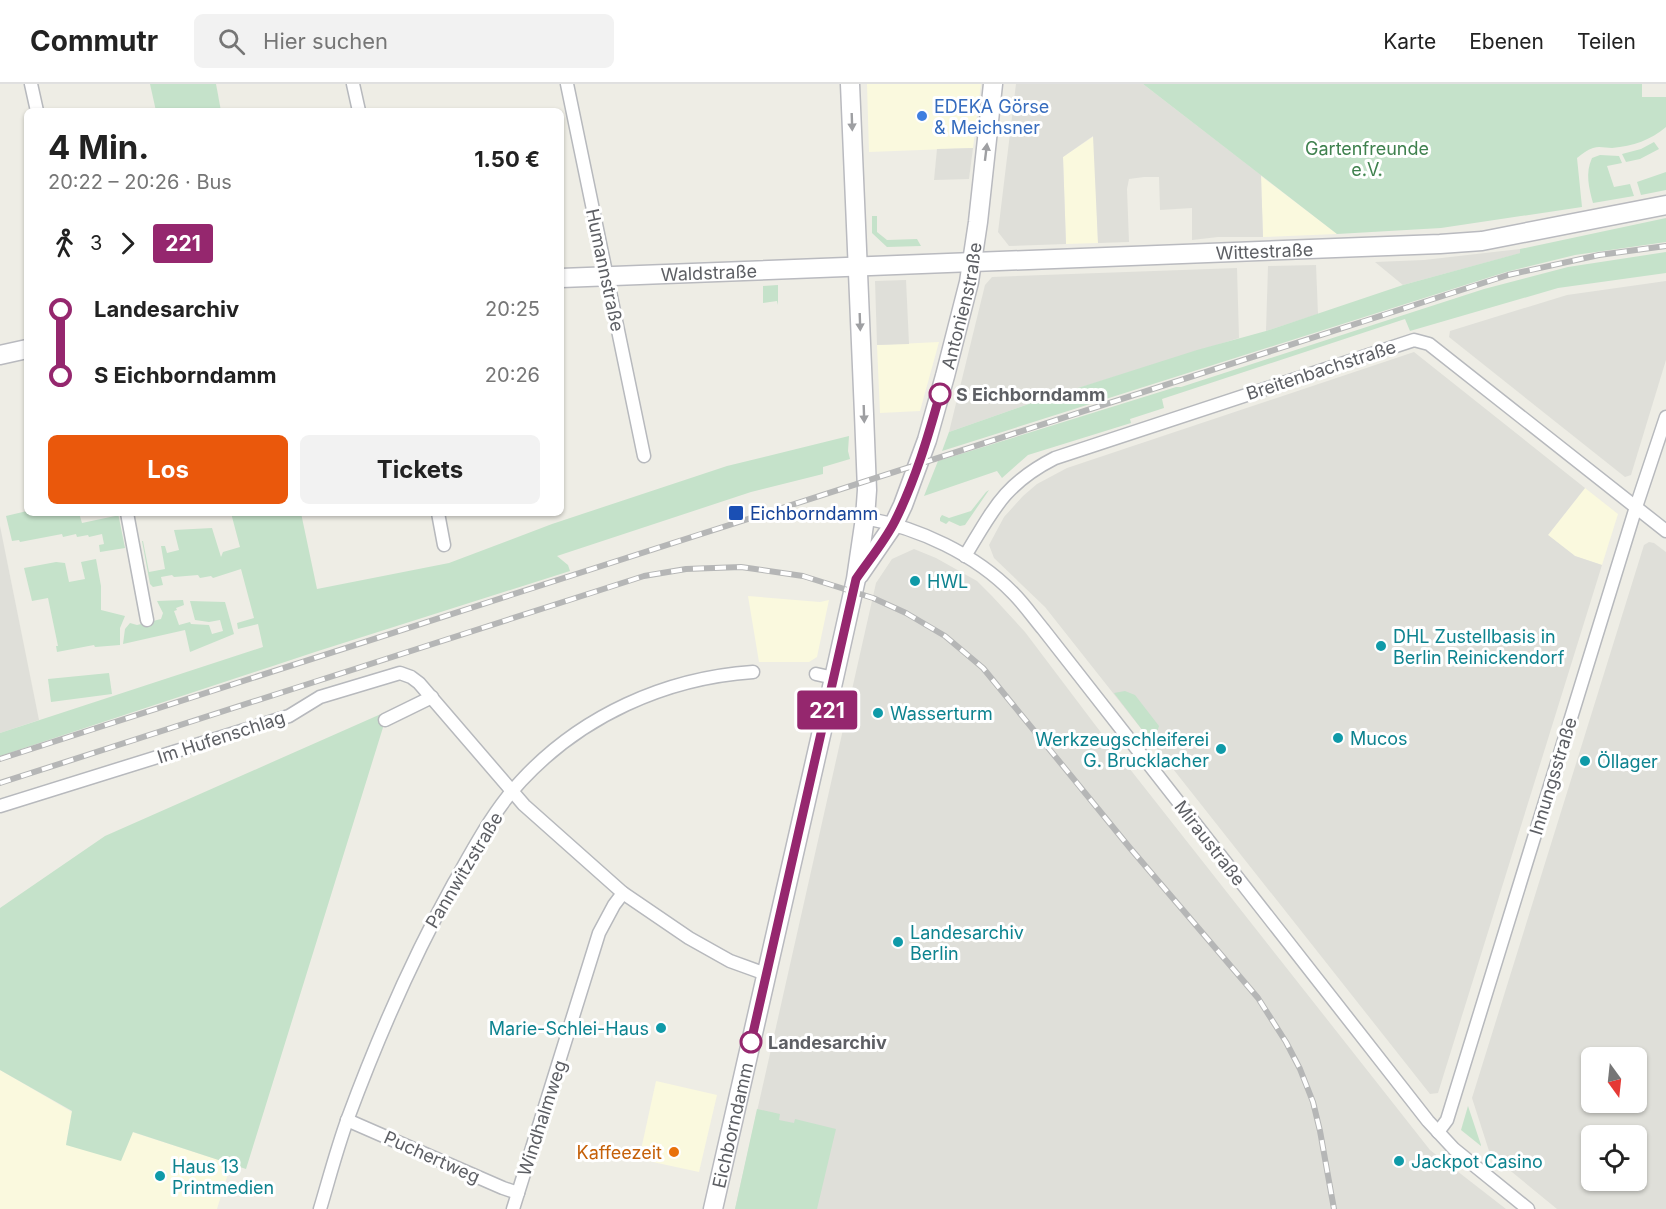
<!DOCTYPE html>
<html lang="de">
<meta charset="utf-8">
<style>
body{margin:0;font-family:Inter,sans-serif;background:#f2f2f2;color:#222;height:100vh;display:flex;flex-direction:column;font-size:22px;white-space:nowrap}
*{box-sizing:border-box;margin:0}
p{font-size:20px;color:#767676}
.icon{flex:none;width:33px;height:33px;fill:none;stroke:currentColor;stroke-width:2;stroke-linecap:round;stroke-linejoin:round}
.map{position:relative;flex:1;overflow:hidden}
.side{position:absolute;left:24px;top:24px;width:540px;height:408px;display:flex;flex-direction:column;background:#fff;border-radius:9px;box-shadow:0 2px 4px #0004}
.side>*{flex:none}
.badge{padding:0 12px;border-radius:4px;font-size:21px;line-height:39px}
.needle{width:39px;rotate:165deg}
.tools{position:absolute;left:1581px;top:963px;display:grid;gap:12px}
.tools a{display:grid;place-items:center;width:66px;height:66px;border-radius:9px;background:#fff;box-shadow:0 2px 4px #0004;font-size:30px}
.map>.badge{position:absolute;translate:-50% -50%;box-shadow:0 0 0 3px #fff}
.legs{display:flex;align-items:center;gap:9px;height:66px;padding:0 24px;font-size:20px}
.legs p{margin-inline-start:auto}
.summary{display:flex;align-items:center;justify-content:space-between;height:102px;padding:0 24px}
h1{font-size:33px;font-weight:700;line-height:45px}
.button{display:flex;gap:12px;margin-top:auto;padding:12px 24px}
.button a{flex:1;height:69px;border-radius:9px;background:#ea580c;color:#fff;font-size:24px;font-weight:700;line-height:69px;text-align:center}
.button a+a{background:#f2f2f2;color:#222}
ul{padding:0 24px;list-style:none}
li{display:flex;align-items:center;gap:21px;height:66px;font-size:22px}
li i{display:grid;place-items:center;width:9px;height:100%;margin:0 8px;background:currentColor}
li i::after{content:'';width:15px;height:15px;margin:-8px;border:4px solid;border-radius:50%;background:#fff}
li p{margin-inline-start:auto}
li:first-child i{background:linear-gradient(#0000 50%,currentColor 0)}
li:last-child i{background:linear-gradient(currentColor 50%,#0000 0)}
header{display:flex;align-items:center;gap:36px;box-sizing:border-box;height:84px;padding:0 30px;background:#fff;border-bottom:2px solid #e0e0e0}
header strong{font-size:28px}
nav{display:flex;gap:33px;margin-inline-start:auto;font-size:21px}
.search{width:420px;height:54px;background:#f2f2f2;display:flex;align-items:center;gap:15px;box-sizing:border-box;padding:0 21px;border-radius:9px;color:#767676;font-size:22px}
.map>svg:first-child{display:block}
.commercial{fill:#faf9de}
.industrial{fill:#dfdfd9;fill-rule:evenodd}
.green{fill:#c5e2ca}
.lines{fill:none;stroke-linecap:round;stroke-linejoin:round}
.street-casing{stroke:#b7b9bd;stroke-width:15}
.secondary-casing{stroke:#b9babf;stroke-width:21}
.street{stroke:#fff;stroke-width:12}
.secondary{stroke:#fff;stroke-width:18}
.rail-casing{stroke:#b5b6b6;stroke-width:6}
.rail{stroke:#fff;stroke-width:4;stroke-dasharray:11;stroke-linecap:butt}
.oneway{fill:#9e9fa2}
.line-1-casing{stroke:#fff;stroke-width:14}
.line-1{stroke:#95276e;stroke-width:9}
.shop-dot{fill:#3f7fe0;stroke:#fff;stroke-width:2}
.stop-1-dot{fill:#fff;stroke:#95276e;stroke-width:3}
.transit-dot{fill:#1a4fb4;stroke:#fff;stroke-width:2}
.culture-dot{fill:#0f9aa8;stroke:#fff;stroke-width:2}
.food-dot{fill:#e8710a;stroke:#fff;stroke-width:2}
.labels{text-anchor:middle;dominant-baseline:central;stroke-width:6;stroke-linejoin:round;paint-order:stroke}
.shop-label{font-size:18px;fill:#366cbe;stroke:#fff;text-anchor:start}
.park-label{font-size:18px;fill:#3f814e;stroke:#fff}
.street-label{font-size:18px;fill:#5d5f64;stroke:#fff}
.stop-label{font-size:18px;font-weight:bold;fill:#5d5f64;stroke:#fff;text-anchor:start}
.transit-label{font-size:18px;fill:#164399;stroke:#fff;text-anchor:start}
.culture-label{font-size:18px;fill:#0d838f;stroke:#fff;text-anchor:start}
.food-label{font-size:18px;fill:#c56008;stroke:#fff;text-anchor:end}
</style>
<header>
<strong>Commutr</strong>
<div class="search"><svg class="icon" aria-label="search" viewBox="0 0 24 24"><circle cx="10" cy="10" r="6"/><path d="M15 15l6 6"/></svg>Hier suchen</div>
<nav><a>Karte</a><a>Ebenen</a><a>Teilen</a></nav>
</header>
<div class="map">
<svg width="1666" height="1125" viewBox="0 0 1666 1125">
<rect width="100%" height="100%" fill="#eeede5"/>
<g class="commercial">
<path d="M867,0H981L973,64L869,68Z"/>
<path d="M1094,52L1098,159L1066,160L1063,73Z"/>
<path d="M1261,92L1337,150L1263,153Z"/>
<path d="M939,258L920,327L880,329L877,261Z"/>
<path d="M1585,404L1618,430L1602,481L1575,472L1548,451Z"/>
<path d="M748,512L820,518L829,516L817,573L809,578H759Z"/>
<path d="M0,986L72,1028L66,1060L132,1048L231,1080L217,1125H0Z"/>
<path d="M656,997L717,1011L699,1088L639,1075Z"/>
</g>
<g class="industrial">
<path d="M1016,0H1143L1261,91L1263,153H1218L1192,156V124L1160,126L1159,93H1144L1129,95L1127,105L1129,158L1098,159L1093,52L1063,73L1066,160L1009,162L998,148Z"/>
<path d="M973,64L969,95L934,96L937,65Z"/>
<path d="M1520,165L1521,169L1403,201L1375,178L1424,176Z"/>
<path d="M1316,181L1318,230L1266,247L1268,182Z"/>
<path d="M1237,184L1239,254L1040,316L949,348L985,201L992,193Z"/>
<path d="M906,196L909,260L877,261L875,197Z"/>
<path d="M1666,197V276L1631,391L1625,393L1449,253L1450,247L1567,211Z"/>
<path d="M1414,268L1585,404L1548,451L1575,472L1602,481L1438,1009L1430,1010L1045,523L994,474L989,461L1004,433L1023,412L1037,400L1067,384Z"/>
<path d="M0,442L39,636L0,649Z"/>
<path d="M1649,458L1654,459L1666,468V1125H1557L1490,1070L1472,1014L1644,461ZM1592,974H1636V1018H1592ZM1592,1052H1636V1096H1592Z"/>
<path d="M914,465L936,474L977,497L992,512L1025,548L1096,642L1430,1066L1506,1125H735L876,499L892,475Z"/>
</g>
<g class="green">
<path d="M150,0H216L221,27H156Z"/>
<path d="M1143,0H1642V13H1666V43C1651,56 1633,62 1612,64C1606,64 1599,62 1593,64C1587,66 1582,70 1577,74L1582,123L1441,144L1337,150Z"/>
<path d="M1654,58L1659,65L1640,75L1626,78L1622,70L1641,65Z"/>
<path d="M1600,71L1619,72L1622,79L1607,82L1614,103L1630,100L1634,112L1593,119C1589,104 1585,89 1592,74Z"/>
<path d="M1666,88V106L1641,111L1637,98Z"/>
<path d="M872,132H877V148L887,156L917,155L921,162L887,163L872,149Z"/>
<path d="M1666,134V158L1575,171L1506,188L942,367L949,348L1040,316L1197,266L1266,247L1403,201L1520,169V165Z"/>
<path d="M1666,168V189L1558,204L1410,247L1405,235L1162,315L1164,324L1130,335L1131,339L1028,371L1002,394L997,387L924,412L938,377L1176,303H1181L1484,205L1568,183Z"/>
<path d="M778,201V221L777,217L763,219V202Z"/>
<path d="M849,352L848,367L850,375L823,383V390L751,408L557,472L568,481L570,487L315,568L0,672V649L263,563L258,540L238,545L237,539L254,534L241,485L213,494L211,492L200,494L198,491L174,493L172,491L161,493L163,501L153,503L150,500L142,457H143L149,488L165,485L161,462H165L167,469L179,466L174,446L212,444L221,473L223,468L240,463L231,429H301L317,505L449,479L552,440L727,382Z"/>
<path d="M989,406L965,441L960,442L949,437L946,440L940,437V434L942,431L949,434L971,427L986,408Z"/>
<path d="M27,427V429H79L82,439L115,432V429H118L125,464L100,468L99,461L104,460L102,450L89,453L88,451L77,453L76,450L63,453L62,450L20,458L19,456L12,457L6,432Z"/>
<path d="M96,475L101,502V526L125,532L120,544V561L95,563L94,561L57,568L56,562H58L48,514L32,517L24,484L56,478L65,479L69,498L85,495L81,478Z"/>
<path d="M183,516L184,521L176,524L177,526L174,527L179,541L190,538L191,540L209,541L212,550L223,547L220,536L209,538L195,536L190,517L225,518L234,550L190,568L185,546L123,560L125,545L130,539L137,541L161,535L163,529L157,517Z"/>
<path d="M109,589L112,610L51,618L48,595Z"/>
<path d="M1125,607L1135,611L1159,642L1153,660L1114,609Z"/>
<path d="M381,630L385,637L246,1085L133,1048L121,1077L66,1061L72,1027L0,986V824L105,752Z"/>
<path d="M1468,1022L1481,1061V1062L1461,1046Z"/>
<path d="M757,1025L780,1030L779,1036L794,1039L795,1035L836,1045L817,1125H735Z"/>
</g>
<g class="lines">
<defs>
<g id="street">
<path d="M31,0L37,27"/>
<path d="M353,0L359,27"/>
<path d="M567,0L644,372"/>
<path d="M127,429L147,536"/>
<path d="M438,429L444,461"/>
<path d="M865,434C919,444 975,470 1013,509C1024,520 1033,533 1043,545L1428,1037L1454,1065L1528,1125"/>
<path d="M965,472C993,426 1004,400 1055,374L1414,256L1429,260L1666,447"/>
<path d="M816,590L834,594"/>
<path d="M385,636L432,613"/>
<path d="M0,722L289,632L320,613L400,589L411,593L419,599L524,721L623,809L689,854L730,877L766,890"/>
<path d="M347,1036L503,1104L518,1109"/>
<path d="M1438,1048L1447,1036L1636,423L1666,333"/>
<path d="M320,1125C329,1095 337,1064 348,1034C378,953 412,875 454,799C474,764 493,727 521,697C581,632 665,594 753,588"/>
<path d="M513,1125L599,849L614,821L623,809"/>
</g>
<g id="secondary">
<path id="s1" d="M561,194L1440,160L1482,157L1666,121"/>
<path d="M0,271L27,265"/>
<path id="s2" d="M859,491L894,440L903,421L927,356L945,292L969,198L978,138L993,0"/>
<path id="s3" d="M713,1125L834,594L856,495L865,434L867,406L864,330L850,0"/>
</g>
</defs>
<use href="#street" class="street-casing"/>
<use href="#secondary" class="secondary-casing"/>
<use href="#street" class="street"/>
<use href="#secondary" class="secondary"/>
<defs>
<g id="rail">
<path d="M0,675L1508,191L1599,171L1666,162"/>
<path d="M0,699L644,492L686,485L741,483L803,492L873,514L906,529L945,552L983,584L1130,764L1258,914L1286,958L1300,985L1313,1018L1320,1047L1334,1125"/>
</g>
</defs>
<use href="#rail" class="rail-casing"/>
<use href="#rail" class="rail"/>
</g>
<defs><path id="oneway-solid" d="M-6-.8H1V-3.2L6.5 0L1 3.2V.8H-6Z" transform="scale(1.5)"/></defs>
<g class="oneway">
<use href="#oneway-solid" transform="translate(852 38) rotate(88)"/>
<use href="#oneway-solid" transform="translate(986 68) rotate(-83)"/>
<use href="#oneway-solid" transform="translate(860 238) rotate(88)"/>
<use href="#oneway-solid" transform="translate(864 330) rotate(88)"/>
</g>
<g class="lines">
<defs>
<path id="line-1" d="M751,958L856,495C869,476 885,457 895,437C915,397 928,353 940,310"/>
</defs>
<use href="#line-1" class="line-1-casing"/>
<use href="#line-1" class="line-1"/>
</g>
<circle class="shop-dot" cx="922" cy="32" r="6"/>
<g class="stop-1-dot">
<circle cx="940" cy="310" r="10"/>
<circle cx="751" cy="958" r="10"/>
</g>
<rect class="transit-dot" x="728" y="421" width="16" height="16" rx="3"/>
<g class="culture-dot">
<circle cx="915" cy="497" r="6"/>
<circle cx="1381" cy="562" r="6"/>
<circle cx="878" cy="629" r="6"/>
<circle cx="1338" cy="654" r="6"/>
<circle cx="1221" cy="665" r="6"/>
<circle cx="1585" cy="677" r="6"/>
<circle cx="898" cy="858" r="6"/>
<circle cx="661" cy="944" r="6"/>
<circle cx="1399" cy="1077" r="6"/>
<circle cx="160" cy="1092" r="6"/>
</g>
<circle class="food-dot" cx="674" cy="1068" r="6"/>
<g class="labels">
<g class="shop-label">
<text x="934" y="22">EDEKA Görse<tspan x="934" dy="21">&amp; Meichsner</tspan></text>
</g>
<g class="park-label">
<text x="1367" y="64">Gartenfreunde<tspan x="1367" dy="21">e.V.</tspan></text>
</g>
<g class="street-label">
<text stroke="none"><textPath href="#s1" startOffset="704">Wittestraße</textPath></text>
<text transform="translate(605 186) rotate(78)">Humannstraße</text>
<text stroke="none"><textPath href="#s1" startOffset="148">Waldstraße</textPath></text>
<text stroke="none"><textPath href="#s2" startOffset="291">Antonienstraße</textPath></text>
<text transform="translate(1321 286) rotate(-18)">Breitenbachstraße</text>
<text transform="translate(221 653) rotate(-18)">Im Hufenschlag</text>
<text transform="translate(1553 692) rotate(-73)">Innungsstraße</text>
<text transform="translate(1210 759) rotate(52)">Miraustraße</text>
<text transform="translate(464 786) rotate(-59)">Pannwitzstraße</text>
<text transform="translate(542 1034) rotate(-72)">Windhalmweg</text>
<text stroke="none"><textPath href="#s3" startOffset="86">Eichborndamm</textPath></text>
<text transform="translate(432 1073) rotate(24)">Puchertweg</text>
</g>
<g class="stop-label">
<text x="956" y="310">S Eichborndamm</text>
<text x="768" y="958">Landesarchiv</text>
</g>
<g class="transit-label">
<text x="750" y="429">Eichborndamm</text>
</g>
<g class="culture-label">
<text x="927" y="497">HWL</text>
<text x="1393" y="552">DHL Zustellbasis in<tspan x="1393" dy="21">Berlin Reinickendorf</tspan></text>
<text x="890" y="629">Wasserturm</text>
<text x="1350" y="654">Mucos</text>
<text x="1209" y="655" text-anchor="end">Werkzeugschleiferei<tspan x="1209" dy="21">G. Brucklacher</tspan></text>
<text x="1597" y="677">Öllager</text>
<text x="910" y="848">Landesarchiv<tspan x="910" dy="21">Berlin</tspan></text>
<text x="649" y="944" text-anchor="end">Marie-Schlei-Haus</text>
<text x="1411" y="1077">Jackpot Casino</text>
<text x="172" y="1082">Haus 13<tspan x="172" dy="21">Printmedien</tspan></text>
</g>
<g class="food-label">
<text x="662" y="1068">Kaffeezeit</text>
</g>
</g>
</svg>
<div class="tools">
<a><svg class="needle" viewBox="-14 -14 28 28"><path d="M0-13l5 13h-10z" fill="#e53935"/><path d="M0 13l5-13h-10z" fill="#767676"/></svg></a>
<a><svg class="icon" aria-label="locate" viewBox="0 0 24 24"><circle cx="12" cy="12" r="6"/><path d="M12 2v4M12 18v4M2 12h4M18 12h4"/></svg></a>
</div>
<b class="badge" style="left:827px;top:626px;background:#95276e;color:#fff">221</b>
<section class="side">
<div class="summary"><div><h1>4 Min.</h1><p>20:22 – 20:26 · Bus</p></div><b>1.50 €</b></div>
<div class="legs"><svg class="icon" aria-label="walk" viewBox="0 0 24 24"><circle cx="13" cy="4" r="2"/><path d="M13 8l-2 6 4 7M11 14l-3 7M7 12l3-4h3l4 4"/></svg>3<svg class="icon" aria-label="forward" viewBox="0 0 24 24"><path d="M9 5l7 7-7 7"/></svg><b class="badge" style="background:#95276e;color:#fff">221</b></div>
<ul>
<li><i style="color:#95276e"></i><b>Landesarchiv</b><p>20:25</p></li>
<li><i style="color:#95276e"></i><b>S Eichborndamm</b><p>20:26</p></li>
</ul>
<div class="button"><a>Los</a><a>Tickets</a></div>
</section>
</div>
